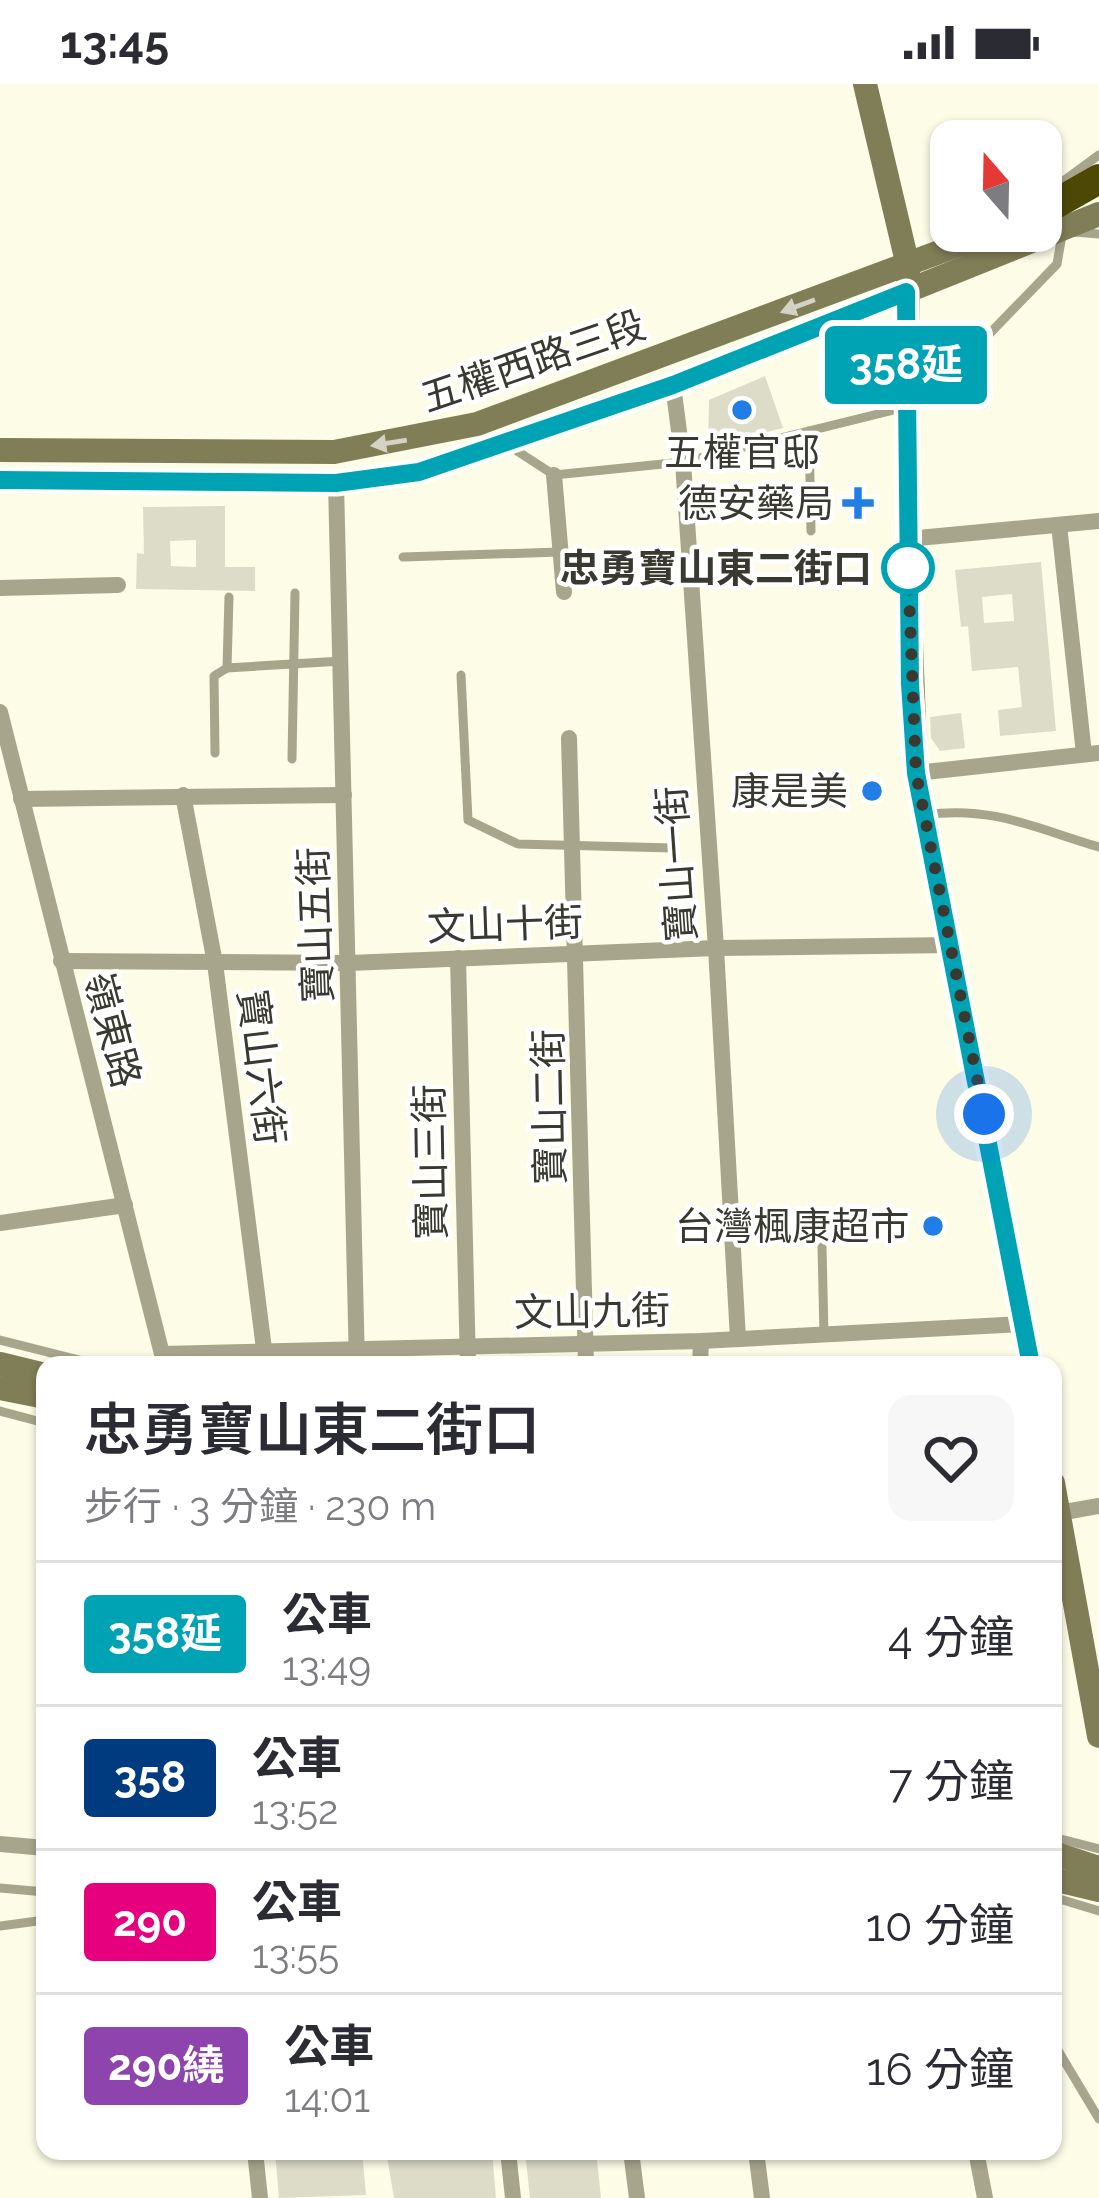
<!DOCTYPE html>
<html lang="zh-TW">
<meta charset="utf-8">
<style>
body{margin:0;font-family:Raleway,"Noto Sans TC",sans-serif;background:#f7f7f7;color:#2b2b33;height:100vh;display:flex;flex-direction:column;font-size:45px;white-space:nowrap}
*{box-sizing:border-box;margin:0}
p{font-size:39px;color:#7c7c81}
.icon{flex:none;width:66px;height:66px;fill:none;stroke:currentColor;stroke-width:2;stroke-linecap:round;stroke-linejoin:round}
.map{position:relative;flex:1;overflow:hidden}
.details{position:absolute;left:36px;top:1272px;width:1026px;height:804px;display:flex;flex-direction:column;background:#fff;border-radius:24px;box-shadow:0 3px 9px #0004}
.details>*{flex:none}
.badge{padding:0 24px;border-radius:9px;font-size:42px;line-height:78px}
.needle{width:78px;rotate:340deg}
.fabs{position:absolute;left:930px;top:36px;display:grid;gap:24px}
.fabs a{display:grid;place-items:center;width:132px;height:132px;border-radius:24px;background:#fff;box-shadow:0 3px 9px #0004;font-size:60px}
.you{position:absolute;width:60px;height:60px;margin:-30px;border:9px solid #fff;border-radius:50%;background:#1a73e8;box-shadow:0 0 0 18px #1a73e833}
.map>.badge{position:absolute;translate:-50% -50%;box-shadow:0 0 0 6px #fff}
.round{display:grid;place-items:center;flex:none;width:126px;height:126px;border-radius:24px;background:#f7f7f7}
.head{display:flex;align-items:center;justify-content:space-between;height:204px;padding:0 48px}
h1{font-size:57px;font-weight:600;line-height:90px}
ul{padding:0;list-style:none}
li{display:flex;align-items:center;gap:36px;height:144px;padding:0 48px;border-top:3px solid #e1e1e2}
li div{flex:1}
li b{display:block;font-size:45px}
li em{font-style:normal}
li .badge{min-width:132px;font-weight:700;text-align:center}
.status{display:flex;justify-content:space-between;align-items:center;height:84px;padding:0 60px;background:#fff;direction:ltr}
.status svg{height:33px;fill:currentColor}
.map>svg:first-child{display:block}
.building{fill:#dcdcc8;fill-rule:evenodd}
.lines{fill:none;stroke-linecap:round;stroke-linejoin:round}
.service{stroke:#a7a68c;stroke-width:9}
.minor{stroke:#a7a68c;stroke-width:16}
.secondary{stroke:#807e57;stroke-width:24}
.motorway{stroke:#4d4805;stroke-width:30}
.oneway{fill:#d3d2c4}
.line-casing{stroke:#fff;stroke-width:27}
.line{stroke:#00a3b4;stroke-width:18}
.walk{stroke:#393931;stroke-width:12;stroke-dasharray:0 21.6}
.poi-dot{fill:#227ee7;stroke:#fff;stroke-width:4.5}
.stop-dot{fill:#fff;stroke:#00a3b4;stroke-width:6}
.labels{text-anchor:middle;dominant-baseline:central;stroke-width:9;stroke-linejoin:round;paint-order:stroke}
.street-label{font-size:39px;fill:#393931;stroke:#fff}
.poi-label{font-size:39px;fill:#393931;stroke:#fff;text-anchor:end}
.stop-label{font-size:39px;font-weight:bold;fill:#393931;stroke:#fff;text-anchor:end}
</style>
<div class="status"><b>13:45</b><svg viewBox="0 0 49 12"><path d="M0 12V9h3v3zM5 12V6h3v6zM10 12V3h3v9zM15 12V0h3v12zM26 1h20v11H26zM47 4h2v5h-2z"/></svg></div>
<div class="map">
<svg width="1099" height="2114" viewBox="0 0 1099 2114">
<rect width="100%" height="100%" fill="#fcfce7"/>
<g class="building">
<path d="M765,292L783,344L708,363L709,316Z"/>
<path d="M225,422V483H255V507L136,505L137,469L144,470L143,423ZM196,456V483L171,482L170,457Z"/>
<path d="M1041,478L1056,647L1000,652L998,626L1022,623L1018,583L972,587L968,542L961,543L955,486ZM1012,510L1014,537L984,539L982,513Z"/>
<path d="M961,629L965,664L940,667L931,654L930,633Z"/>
<path d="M275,2067H362L366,2111L279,2114Z"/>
<path d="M386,2067H492L496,2114H394Z"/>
<path d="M525,2067H596L601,2114H530Z"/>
</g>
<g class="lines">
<g class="service">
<path d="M1050,107L1099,71"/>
<path d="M1074,148L1099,150"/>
<path d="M809,347L811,447"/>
<path d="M511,363L554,391L683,378L906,323L968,272L1057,180L1062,151"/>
<path d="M403,473L559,468"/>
<path d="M227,584L342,577"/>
<path d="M461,591L468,736L518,760L672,764"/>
<path d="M215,669L214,592L227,584L229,513"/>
<path d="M292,675L295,509"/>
<path d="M925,731C992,721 1037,745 1099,763"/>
<path d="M822,1163L824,1251"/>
<path d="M0,1256L99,1281"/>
<path d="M0,1327L45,1339"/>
<path d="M1053,1753L1099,1765"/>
<path d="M0,1804L45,1808"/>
<path d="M1053,1813L1099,1827"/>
<path d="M0,1842L45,1836"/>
<path d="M1053,1958L1099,2035"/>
</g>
<g class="minor">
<path d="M673,301L683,378L716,864L738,1255"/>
<path d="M554,391L564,508"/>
<path d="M336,399L357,1281"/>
<path d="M1059,441L1084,670"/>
<path d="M907,455L1099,437"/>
<path d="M0,504L118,501"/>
<path d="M0,628L164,1278"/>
<path d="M569,654L586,1281"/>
<path d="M916,689L1099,669"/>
<path d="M183,711L215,879L264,1265"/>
<path d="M21,715L344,711"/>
<path d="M458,874L468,1281"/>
<path d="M61,877L349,879L716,864L952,861"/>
<path d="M0,1139L125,1121"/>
<path d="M162,1270L701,1257L1024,1240"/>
<path d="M700,1281L701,1257"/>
<path d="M1059,1429L1099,1422"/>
<path d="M0,1760L45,1764"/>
<path d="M255,2067L260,2114"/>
<path d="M508,2067L513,2114"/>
<path d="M631,2067L637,2114"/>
<path d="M756,2067L762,2114"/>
<path d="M976,2067L985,2114"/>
</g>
<g class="secondary">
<path d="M865,0L908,182L907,455L916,689L1031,1281"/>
<path d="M0,366L334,368L477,340L996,147"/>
<path d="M0,397L336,399L419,388L673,301L1099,130"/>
<path d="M0,1280L45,1291"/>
<path d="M0,1304L45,1313"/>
<path d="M1053,1399L1099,1652"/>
<path d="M1053,1769L1099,1784"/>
<path d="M1053,1795L1099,1806"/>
</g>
<path class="motorway" d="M1041,128L1099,95"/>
</g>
<defs><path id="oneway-solid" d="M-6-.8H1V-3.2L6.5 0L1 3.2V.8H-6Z" transform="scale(3)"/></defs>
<g class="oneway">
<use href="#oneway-solid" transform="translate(798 222) rotate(160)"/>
<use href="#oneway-solid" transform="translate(389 359) rotate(171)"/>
</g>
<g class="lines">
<defs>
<path id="line" d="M0,396L336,399L419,388L673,301L906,208L910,600L916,689L1031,1281"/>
</defs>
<use href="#line" class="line-casing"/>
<use href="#line" class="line"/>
<path class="walk" d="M908,484L916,689L984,1030"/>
</g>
<g class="poi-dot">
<circle cx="742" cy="326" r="12"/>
<path d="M852 401h12v12h12v12h-12v12h-12v-12h-12v-12h12z"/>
<circle cx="872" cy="707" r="12"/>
<circle cx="933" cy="1142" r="12"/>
</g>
<circle class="stop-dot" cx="908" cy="484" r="24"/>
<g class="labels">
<g class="street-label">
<text transform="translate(533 277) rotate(-19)">五權西路三段</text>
<text transform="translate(676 780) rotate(-94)">寶山一街</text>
<text transform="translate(505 840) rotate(-2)">文山十街</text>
<text transform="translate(315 841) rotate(-92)">寶山五街</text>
<text transform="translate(113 946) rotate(75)">嶺東路</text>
<text transform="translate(262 983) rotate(83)">寶山六街</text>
<text transform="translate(549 1023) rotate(-91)">寶山二街</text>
<text transform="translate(430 1078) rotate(-91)">寶山三街</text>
<text transform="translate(592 1227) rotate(-1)">文山九街</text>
</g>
<g class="poi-label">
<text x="742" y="368" text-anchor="middle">五權官邸</text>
<text x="834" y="419">德安藥局</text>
<text x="848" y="707">康是美</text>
<text x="909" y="1142">台灣楓康超市</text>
</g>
<g class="stop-label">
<text x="872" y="484">忠勇寶山東二街口</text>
</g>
</g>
</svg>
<div class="fabs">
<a><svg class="needle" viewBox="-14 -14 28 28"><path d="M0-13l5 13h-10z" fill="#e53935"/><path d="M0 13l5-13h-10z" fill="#7c7c81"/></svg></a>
</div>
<div class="you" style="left:984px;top:1030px"></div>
<b class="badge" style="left:906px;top:281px;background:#00a3b4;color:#fff">358延</b>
<section class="details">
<div class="head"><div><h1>忠勇寶山東二街口</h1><p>步行 · 3 分鐘 · 230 m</p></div><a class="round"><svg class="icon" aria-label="heart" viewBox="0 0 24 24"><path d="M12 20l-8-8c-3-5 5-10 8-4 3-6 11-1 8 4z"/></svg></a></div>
<ul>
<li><span class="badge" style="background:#00a3b4;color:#fff">358延</span><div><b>公車</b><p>13:49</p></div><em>4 分鐘</em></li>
<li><span class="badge" style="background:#003b80;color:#fff">358</span><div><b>公車</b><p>13:52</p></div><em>7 分鐘</em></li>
<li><span class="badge" style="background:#e6007e;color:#fff">290</span><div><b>公車</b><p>13:55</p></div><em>10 分鐘</em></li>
<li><span class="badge" style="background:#8e44ad;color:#fff">290繞</span><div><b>公車</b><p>14:01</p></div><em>16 分鐘</em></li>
</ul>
</section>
</div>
